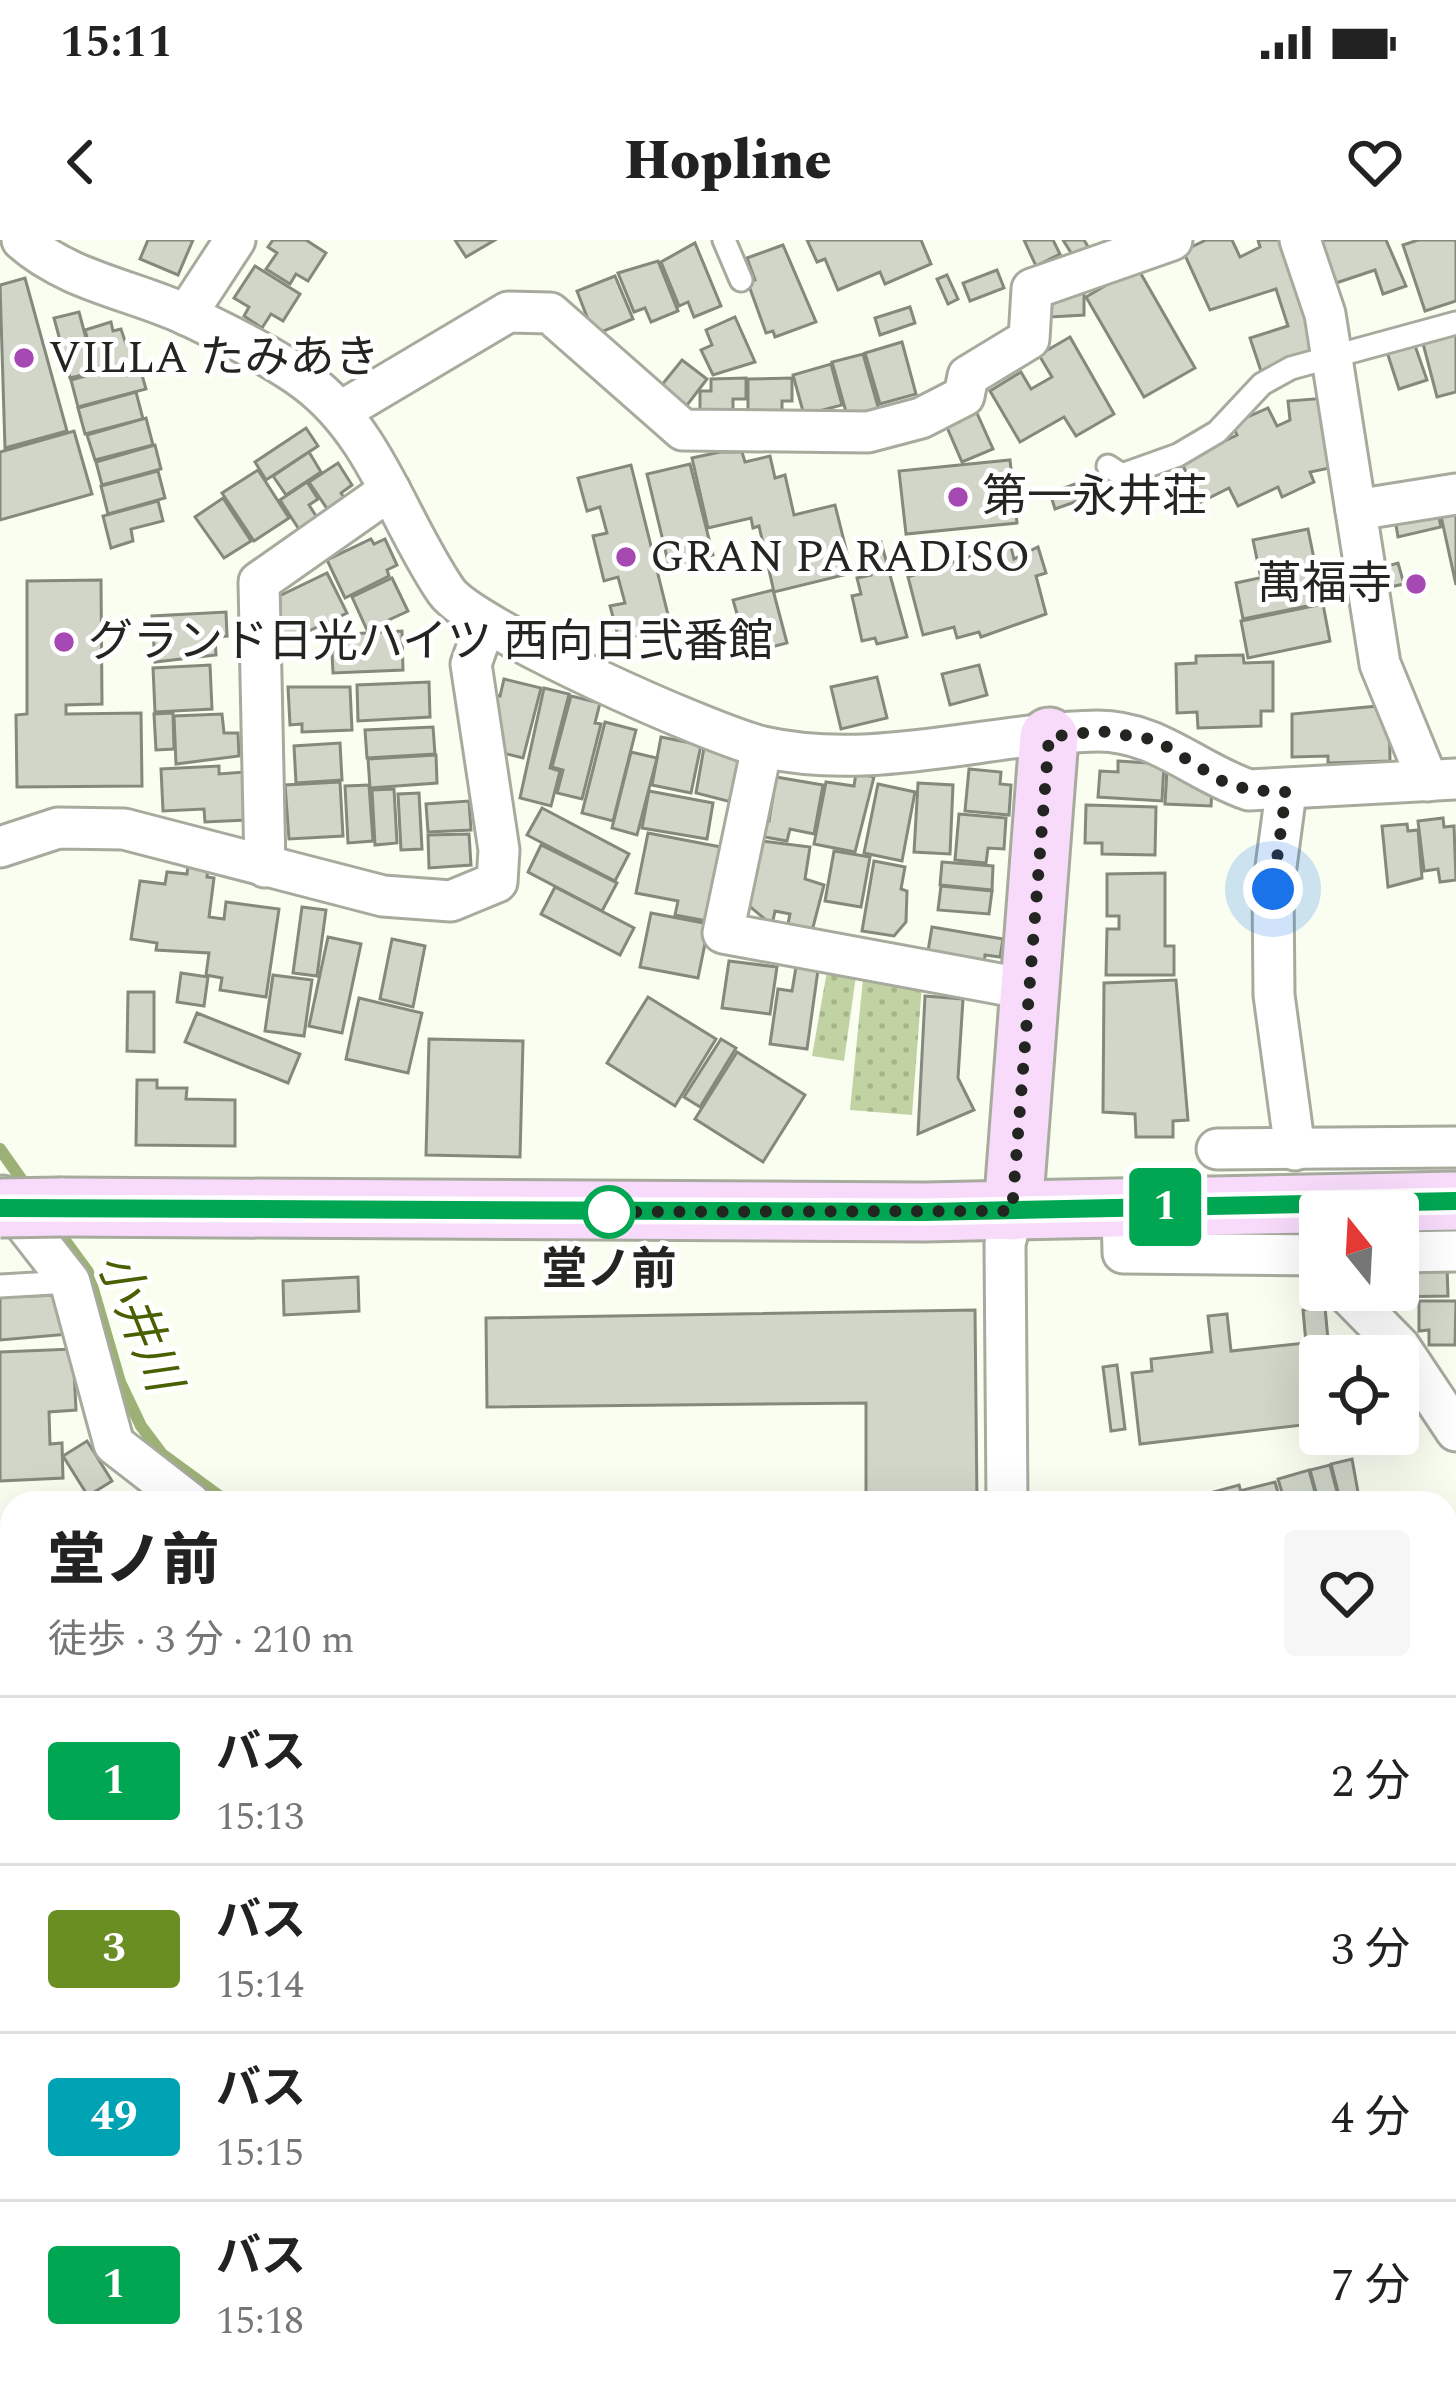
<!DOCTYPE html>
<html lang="ja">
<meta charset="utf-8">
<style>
body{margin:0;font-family:Spectral,"Noto Sans JP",serif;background:#f6f6f6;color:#222;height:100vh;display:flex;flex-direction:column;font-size:45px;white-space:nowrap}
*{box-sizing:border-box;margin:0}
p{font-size:39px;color:#767676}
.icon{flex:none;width:66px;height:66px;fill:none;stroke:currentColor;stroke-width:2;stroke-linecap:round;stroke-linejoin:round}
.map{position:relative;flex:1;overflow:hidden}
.side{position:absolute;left:0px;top:1251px;width:1458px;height:903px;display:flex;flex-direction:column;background:#fff;border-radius:36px 36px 0 0;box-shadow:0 12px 48px #0002}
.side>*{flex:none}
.badge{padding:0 24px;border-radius:9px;font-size:42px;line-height:78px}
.needle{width:78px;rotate:342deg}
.buttons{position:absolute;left:1299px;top:951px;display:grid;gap:24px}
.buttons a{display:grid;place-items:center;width:120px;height:120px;border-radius:12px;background:#fff;box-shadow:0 12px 48px #0002;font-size:60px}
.you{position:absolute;width:60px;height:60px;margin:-30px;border:9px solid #fff;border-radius:50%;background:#1a73e8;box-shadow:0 0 0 18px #1a73e833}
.map>.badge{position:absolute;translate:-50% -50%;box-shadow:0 0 0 6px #fff}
.round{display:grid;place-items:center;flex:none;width:126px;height:126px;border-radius:12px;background:#f6f6f6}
.headline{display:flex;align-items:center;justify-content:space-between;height:204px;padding:0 48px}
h1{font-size:57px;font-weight:800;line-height:90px}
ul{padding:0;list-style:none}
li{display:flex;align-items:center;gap:36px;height:168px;padding:0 48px;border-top:3px solid #e0e0e0}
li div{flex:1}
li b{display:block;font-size:45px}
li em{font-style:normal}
li .badge{min-width:132px;font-weight:700;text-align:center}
.status{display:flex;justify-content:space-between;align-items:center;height:84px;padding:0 60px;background:#fff;direction:ltr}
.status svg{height:33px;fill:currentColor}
header{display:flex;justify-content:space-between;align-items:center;height:156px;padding:0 48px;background:#fff;font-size:54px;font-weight:800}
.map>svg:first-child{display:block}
.grass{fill:url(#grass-dots)}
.park{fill:url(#park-tufts)}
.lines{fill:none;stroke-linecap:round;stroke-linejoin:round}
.stream{stroke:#9db177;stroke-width:12}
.building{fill:#d1d6c9;stroke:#84897d;stroke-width:3}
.lane-casing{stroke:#a6ab9e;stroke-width:27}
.street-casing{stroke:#a6ab9e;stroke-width:45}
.secondary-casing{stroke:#a6ab9e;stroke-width:63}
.lane{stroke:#fff;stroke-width:21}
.street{stroke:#fff;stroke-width:39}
.secondary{stroke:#f8dbfb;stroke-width:57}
.secondary-bridge-casing{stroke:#a6ab9e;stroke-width:63;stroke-linecap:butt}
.secondary-bridge{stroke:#f8dbfb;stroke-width:57}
.line-casing{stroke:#fff;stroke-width:27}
.line{stroke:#00a651;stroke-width:18}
.walk{stroke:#232520;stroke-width:12;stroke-dasharray:0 21.6}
.poi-dot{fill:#a649b2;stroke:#fff;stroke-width:4.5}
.stop-dot{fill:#fff;stroke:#00a651;stroke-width:6}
.labels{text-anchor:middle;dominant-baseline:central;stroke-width:10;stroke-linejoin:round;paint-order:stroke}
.poi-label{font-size:45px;fill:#232520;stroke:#fff;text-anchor:start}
.stop-label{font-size:45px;font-weight:bold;fill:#232520;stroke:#fff}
.water-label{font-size:48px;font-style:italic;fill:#496000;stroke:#fff}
</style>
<div class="status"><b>15:11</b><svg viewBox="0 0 49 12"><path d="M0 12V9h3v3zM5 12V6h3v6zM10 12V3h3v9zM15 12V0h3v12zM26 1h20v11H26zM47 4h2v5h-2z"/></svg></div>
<header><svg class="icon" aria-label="back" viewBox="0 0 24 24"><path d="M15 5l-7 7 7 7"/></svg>Hopline<svg class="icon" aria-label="heart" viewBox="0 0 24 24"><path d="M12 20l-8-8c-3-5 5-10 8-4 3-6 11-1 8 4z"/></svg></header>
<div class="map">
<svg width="1456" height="2152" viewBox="0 0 1456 2152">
<defs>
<pattern id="grass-dots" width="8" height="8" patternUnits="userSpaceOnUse" patternTransform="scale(3)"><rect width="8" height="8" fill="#c2d3a3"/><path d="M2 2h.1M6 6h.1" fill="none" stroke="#a6b58c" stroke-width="1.8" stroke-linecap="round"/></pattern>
<pattern id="park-tufts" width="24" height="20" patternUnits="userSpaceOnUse" patternTransform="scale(3)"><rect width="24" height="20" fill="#c2d3a3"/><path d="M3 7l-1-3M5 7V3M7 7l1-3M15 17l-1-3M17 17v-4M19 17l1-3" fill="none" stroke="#a6b58c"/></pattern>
</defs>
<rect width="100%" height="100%" fill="#f9fef1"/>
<g class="grass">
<path d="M827,731L856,736L844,821L812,816Z"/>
<path d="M863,739L922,745L912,875L850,870Z"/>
</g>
<path class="park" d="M12,1619V1803L0,1807V1620Z"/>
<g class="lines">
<g class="stream">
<path d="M0,909L31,953"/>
<path d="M53,984L88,1032L120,1142L141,1186L162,1214L229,1263"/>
</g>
</g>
<g class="building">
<path d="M148,0H193L178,35L140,19Z"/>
<path d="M273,0H306L326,13L308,41L296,34L290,44L266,29L277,13L268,7Z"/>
<path d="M455,0H495L466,17Z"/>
<path d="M807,0H921L931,24L885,44L880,32L838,50L825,19L817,22Z"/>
<path d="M1024,0H1053L1060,14L1036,26Z"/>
<path d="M1063,0H1084L1090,10L1075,19Z"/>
<path d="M1206,0H1232L1240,17L1260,7L1258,0H1290L1325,109L1261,131L1250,98L1288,86L1276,49L1210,70L1183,11Z"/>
<path d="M1312,0H1386L1406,46L1383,54L1375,30L1327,46Z"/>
<path d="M1418,0H1456V61L1425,71L1403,5Z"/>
<path d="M695,3L721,66L694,77L688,62L679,66L661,22Z"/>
<path d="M783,5L816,82L775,97L773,91L766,93L748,43L755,40L747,18Z"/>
<path d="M658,21L678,71L651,82L645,68L634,72L618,33Z"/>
<path d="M255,26L300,54L283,81L271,74L262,88L244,76L249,67L234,58Z"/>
<path d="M1137,27L1195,128L1144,157L1086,57Z"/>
<path d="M997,30L1004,48L970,61L963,43Z"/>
<path d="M947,35L958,59L948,64L937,39Z"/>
<path d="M615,36L633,79L594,95L577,51Z"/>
<path d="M25,38L67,191L5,208L0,45Z"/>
<path d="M1084,52V75L1051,77L1050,54Z"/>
<path d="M910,67L915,83L880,95L875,78Z"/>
<path d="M79,72L95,132L70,138L54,78Z"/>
<path d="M735,77L755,122L713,135L701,110L712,105L706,90Z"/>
<path d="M111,82L113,91L121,89L126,104L133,102L139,120L96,131L85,90Z"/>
<path d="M1456,87V152L1437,157L1421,96Z"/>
<path d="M1070,97L1114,174L1076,196L1064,177L1020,202L990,151L1021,132L1031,149L1052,137L1039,115Z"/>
<path d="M1412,97L1427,140L1399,149L1385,106Z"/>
<path d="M902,102L916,154L880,164L865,113Z"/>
<path d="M863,114L879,170L848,179L832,122Z"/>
<path d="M682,120L707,139L678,177L652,157Z"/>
<path d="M138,121L146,149L78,167L71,140Z"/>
<path d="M831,124L842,165L804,175L793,135Z"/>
<path d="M746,138V159H733V184H700V151H711V139Z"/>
<path d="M792,138V161H782V184H748V139Z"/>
<path d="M136,152L143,179L85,194L78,168Z"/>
<path d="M1326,158L1334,227L1310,232L1314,242L1282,257L1278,247L1238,266L1229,248L1201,262L1181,222L1237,195L1232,184L1268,168L1277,186L1290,180L1288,161Z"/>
<path d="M976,171L993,209L962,222L946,185Z"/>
<path d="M146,178L153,205L95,220L87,195Z"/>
<path d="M306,188L318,206L266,240L255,222Z"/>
<path d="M74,191L92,254L0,280V212Z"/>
<path d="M155,205L161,229L102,245L96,222Z"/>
<path d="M309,212L321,232L286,255L273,236Z"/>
<path d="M720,212H742L745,222L770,216L775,238L785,235L794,275L835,265L852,333L774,352L759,286L753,288L751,278L708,288L692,218Z"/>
<path d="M1010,220L1017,283L906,294L899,231Z"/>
<path d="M338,223L352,245L341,253L347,262L330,273L309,242Z"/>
<path d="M690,224L713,315L669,326L647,234Z"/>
<path d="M631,225L671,387L619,400L610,366L625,363L618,337L604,341L593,296L607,293L600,267L587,271L578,238Z"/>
<path d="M258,230L289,278L254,301L222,253Z"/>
<path d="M158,231L165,258L108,274L101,246Z"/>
<path d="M1101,235L1106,251L1055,269L1050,253Z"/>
<path d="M307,242L318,259L309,265L320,282L302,294L280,260Z"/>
<path d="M223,258L251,301L224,318L195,277Z"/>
<path d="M158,261L163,281L131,289L133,301L111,308L103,276Z"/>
<path d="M1436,265L1441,287L1398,297L1394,274Z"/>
<path d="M1456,273V345L1441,276Z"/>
<path d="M1308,289L1315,324L1260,334L1253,300Z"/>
<path d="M371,299L374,304L385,299L397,325L387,330L389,336L345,358L327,320Z"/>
<path d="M881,302L907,397L877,404L875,398L862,401L852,356L861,354L857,338L871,335L864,306Z"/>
<path d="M1010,303L1014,319L1038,307L1046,333L1036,336L1046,374L981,397L979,392L957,398L954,387L923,395L908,337Z"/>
<path d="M1398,323L1404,344L1385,348L1380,328Z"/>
<path d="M1320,325L1327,362L1243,379L1236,343Z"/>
<path d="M327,333L347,373L283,403L268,372L273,359Z"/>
<path d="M392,338L408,371L367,390L352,357Z"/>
<path d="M101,340L102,464L66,465V474L141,473L142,546L17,547L16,475L27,474V341Z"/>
<path d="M773,350L787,403L748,413L733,360Z"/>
<path d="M1323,364L1330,401L1248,418L1241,381Z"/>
<path d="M226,372L227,396L215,397L216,415L155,422L152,376Z"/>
<path d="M402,391L403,430L333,433L331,395Z"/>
<path d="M1243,415L1244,423L1273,422V471H1261V486L1198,488L1197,472L1177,473L1176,424L1196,423V416Z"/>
<path d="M210,425L212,469L155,472L153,428Z"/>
<path d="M979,425L987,455L950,465L942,434Z"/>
<path d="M877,437L887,478L841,489L831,447Z"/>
<path d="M504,439L541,448L523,518L495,511L493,455L500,456Z"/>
<path d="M429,442L430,477L358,481L357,445Z"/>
<path d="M288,447H350L352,490L302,492V484L290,485Z"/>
<path d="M544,448L569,454L550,528L560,531L551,566L520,558Z"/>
<path d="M571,456L600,463L595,483L601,484L582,559L557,553L563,530L552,527Z"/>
<path d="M1389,465L1390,521L1328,523V516L1292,517V474Z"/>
<path d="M173,473L174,509L156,510L154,474Z"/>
<path d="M222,474L224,493H238L239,516L176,524L174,476Z"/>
<path d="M605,482L636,490L613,581L582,573Z"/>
<path d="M433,487L435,514L367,518L365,490Z"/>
<path d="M661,497L701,505L691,553L652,545Z"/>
<path d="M705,502L743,518L735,563L696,553Z"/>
<path d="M340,503L342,540L296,543L294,506Z"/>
<path d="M631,512L657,518L637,595L612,588Z"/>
<path d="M436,515L437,543L370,548L368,519Z"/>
<path d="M1118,521L1164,524L1162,561L1098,557L1100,531L1118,532Z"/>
<path d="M219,526V534L244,532L246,580L205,582L204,569L163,571L161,529Z"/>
<path d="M969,529L1001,532L1000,544L1011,545L1009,575L965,571Z"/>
<path d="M1167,529L1212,548L1211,566L1165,564Z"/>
<path d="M856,533L874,537L855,612L814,604L826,542L854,546Z"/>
<path d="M776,537L823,545L814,594L790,589L787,601L759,596L762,580L769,581Z"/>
<path d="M340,542L343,596L289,599L285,545Z"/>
<path d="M918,543L953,545L950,614L914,612Z"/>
<path d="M878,544L915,552L902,621L864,613Z"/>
<path d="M369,545L373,601L348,603L345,546Z"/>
<path d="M394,549L397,603L375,605L372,550Z"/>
<path d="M649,551L713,563L707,599L642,588Z"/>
<path d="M419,553L422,609L401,610L398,554Z"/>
<path d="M469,561L471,590L428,592L426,564Z"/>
<path d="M1086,565L1156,567L1155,615L1102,614V603H1085Z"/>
<path d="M542,568L629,614L615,641L527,595Z"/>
<path d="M959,574L1006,578L1004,609L988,608L986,623L955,620Z"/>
<path d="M1443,578L1444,587L1454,586L1456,640L1440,642L1438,629L1424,631L1418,581Z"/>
<path d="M1407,584L1408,591L1418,590L1422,638L1388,647L1382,586Z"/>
<path d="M648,593L726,608L712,682L675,675L678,661L636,653Z"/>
<path d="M469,594L471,625L429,628L428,595Z"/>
<path d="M762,601L810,607L805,639L824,645L812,691L787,688L790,674L775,671L772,685L748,665Z"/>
<path d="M541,605L617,643L602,671L528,632Z"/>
<path d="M834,611L870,617L861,667L825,661Z"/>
<path d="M189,617L209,620L207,637L214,638L209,677L224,679L226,662L279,669L266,757L220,750L222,738L206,735L209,713L156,710L157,703L131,699L140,641L165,644L167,632L187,634Z"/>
<path d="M874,621L905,627L901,649L907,651L906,682L894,696L862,691Z"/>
<path d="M942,622L993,626L992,650L940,645Z"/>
<path d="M1165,633V706H1174V735H1106L1107,689H1119V676H1107V634Z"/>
<path d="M941,646L992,651L989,674L938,670Z"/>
<path d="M555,647L634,688L620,715L541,674Z"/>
<path d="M302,667L326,670L317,736L293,733Z"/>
<path d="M651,673L709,684L698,738L640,727Z"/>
<path d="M932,687L1003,699L1000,717L985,715L984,727L927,717Z"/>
<path d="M328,697L361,704L342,793L309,786Z"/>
<path d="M392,699L425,706L413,767L380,759Z"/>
<path d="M729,721L777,727L770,774L722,768Z"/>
<path d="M796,727L818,730L807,809L770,804L778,749L792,751Z"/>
<path d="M181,733L208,737L204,766L177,762Z"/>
<path d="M273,735L312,740L304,796L265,791Z"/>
<path d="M1176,740L1188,880L1173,881V897H1136L1135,874L1103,872L1104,743Z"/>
<path d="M128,752H154V812L127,811Z"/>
<path d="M925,756L963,759L958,838L974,870L918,894Z"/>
<path d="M648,757L716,799L675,866L607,823Z"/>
<path d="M359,758L422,773L408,833L346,819Z"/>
<path d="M197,773L300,814L288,843L185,802Z"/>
<path d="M429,799L523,801L520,917L426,915Z"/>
<path d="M721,799L736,808L700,867L684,857Z"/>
<path d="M737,812L805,855L763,922L695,879Z"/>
<path d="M137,840H157V848H187L186,859L235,860V906L136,905Z"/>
<path d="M1447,1026L1448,1056L1384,1057V1050H1398V1027Z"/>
<path d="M358,1037L359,1071L284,1075L283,1041Z"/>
<path d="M61,1055L70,1094L0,1100V1057Z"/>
<path d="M1419,1061H1456L1455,1105H1429V1090L1419,1091Z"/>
<path d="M1325,1067L1328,1100L1351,1097L1353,1109L1368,1108L1369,1116H1320V1183L1140,1204L1132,1133L1152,1131L1151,1119L1212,1112L1208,1076L1227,1074L1231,1111L1306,1103L1303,1070Z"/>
<path d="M975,1070L977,1263H866V1163L487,1167L486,1078Z"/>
<path d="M73,1109L76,1170L49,1172L50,1204L62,1203L63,1238L0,1241V1112Z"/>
<path d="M1117,1125L1125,1189L1111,1191L1103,1127Z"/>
<path d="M87,1201L112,1241L88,1256L63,1216Z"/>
<path d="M1352,1219L1360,1263H1341L1331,1224Z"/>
<path d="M1330,1225L1340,1263H1319L1310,1230Z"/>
<path d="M1309,1230L1318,1263H1285L1278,1239Z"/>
<path d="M1275,1242L1281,1263H1247L1243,1250Z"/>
<path d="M1239,1245L1244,1263H1208L1206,1254Z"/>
<path d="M1456,1315V1454L1446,1456V1317Z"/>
<path d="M1456,1515V1637L1446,1640V1518Z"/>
</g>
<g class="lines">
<defs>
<g id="lane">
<path d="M724,0L741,40"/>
<path d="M1108,226L1122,235L1178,215L1217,192L1262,144L1291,128L1456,83"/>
<path d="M0,1046L70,1042"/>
</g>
<g id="street">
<path d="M22,0C68,41 133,50 187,75C226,94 272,116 306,141C376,193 398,281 446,351C472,389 712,495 763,507C874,532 987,493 1098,491C1157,491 1196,532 1249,550L1456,539"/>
<path d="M1300,0L1325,74L1380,424L1428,541"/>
<path d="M186,75L235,0"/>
<path d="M343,170L508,72L550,73L683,190L868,192L921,178L964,156L968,136L1029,99L1032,49L1172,0"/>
<path d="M1356,270L1456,254"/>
<path d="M762,507L723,693L1032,750"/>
<path d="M1286,552L1273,649L1274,755L1295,910"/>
<path d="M0,607L58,588L124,589L383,656L451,661L497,642L499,610L471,424L486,382"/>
<path d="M265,627L259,342L390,250"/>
<path d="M1217,909L1456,907"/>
<path d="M3,956L70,1042L114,1204L190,1263"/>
<path d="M1122,968L1123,1013L1320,1015"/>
<path d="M1398,1012L1456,1011"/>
<path d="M1344,1050L1400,1107L1456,1191"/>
<path d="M1007,1263L1005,1004L1013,971"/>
<path d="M1446,1679L1456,1676"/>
</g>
<g id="secondary">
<path d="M61,967L925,972L1456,961"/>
<path d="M1013,971L1049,497"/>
</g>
</defs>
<use href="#lane" class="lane-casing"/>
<use href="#street" class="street-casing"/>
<use href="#secondary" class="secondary-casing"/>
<use href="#lane" class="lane"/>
<use href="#street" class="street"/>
<use href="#secondary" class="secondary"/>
<defs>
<path id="secondary-bridge" d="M0,968L61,967"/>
</defs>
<use href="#secondary-bridge" class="secondary-bridge-casing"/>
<use href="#secondary-bridge" class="secondary-bridge"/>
</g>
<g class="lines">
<defs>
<path id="line" d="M0,968L925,972L1456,961"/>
</defs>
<use href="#line" class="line-casing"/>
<use href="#line" class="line"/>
<path class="walk" d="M609,972H601L1012,971L1049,497L1100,491L1156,500L1220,540L1249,550L1286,552L1273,649"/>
</g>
<g class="poi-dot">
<circle cx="24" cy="118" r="12"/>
<circle cx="958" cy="257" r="12"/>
<circle cx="626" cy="317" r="12"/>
<circle cx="1416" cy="344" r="12"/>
<circle cx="64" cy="402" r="12"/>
</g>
<circle class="stop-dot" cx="609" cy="972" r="24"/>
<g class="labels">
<g class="poi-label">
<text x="48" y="118">VILLA たみあき</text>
<text x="982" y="257">第一永井荘</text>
<text x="650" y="317">GRAN PARADISO</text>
<text x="1392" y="344" text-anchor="end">萬福寺</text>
<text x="88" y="402">グランド日光ハイツ 西向日弐番館</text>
</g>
<g class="stop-label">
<text x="609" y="1030">堂ノ前</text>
</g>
<g class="water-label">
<text transform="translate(138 1082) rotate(68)">小井川</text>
</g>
</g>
</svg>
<div class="buttons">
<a><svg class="needle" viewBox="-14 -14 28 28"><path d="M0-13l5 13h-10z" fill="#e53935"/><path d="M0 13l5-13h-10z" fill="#767676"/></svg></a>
<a><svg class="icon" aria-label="locate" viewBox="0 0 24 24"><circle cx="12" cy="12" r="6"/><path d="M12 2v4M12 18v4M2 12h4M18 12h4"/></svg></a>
</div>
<div class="you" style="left:1273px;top:649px"></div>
<b class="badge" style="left:1165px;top:967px;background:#00a651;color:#fff">1</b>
<section class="side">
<div class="headline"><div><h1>堂ノ前</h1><p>徒歩 · 3 分 · 210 m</p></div><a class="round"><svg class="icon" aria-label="heart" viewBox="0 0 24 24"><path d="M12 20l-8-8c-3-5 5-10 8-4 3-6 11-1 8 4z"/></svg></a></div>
<ul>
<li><span class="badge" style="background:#00a651;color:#fff">1</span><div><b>バス</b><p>15:13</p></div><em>2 分</em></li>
<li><span class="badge" style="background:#6b8e23;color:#fff">3</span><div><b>バス</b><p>15:14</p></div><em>3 分</em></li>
<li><span class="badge" style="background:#00a3b4;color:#fff">49</span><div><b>バス</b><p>15:15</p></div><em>4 分</em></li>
<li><span class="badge" style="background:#00a651;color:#fff">1</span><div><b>バス</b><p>15:18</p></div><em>7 分</em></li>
</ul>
</section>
</div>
